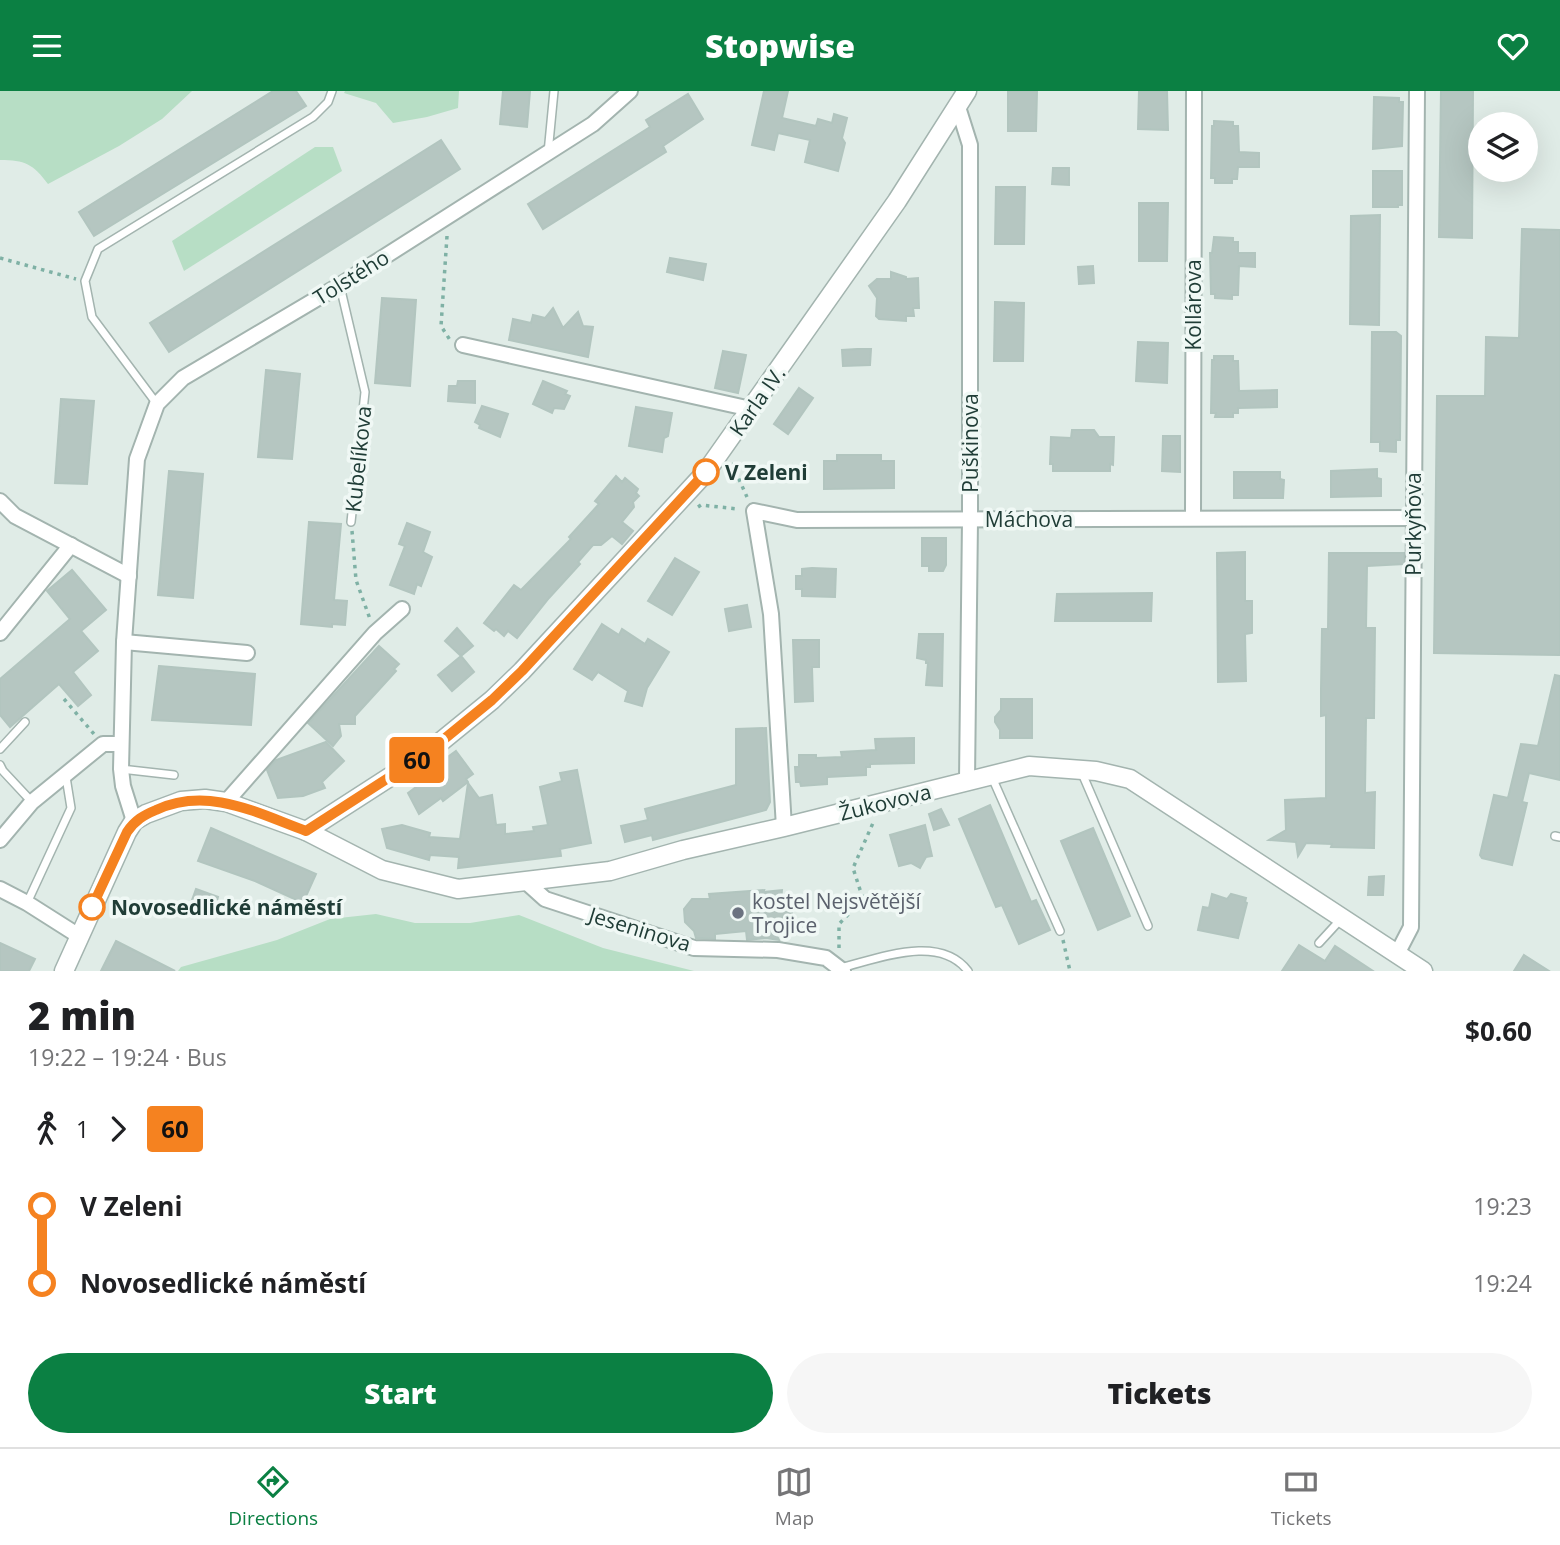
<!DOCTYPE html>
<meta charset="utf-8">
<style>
body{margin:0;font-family:"Open Sans",sans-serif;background:#f6f6f6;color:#202124;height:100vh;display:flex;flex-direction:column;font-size:26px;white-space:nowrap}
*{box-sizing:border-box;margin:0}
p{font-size:23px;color:#757577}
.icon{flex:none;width:38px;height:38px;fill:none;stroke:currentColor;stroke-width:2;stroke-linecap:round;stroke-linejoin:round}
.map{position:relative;height:880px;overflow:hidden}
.panel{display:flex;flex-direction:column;background:#fff;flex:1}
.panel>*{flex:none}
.badge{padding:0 14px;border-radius:5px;font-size:24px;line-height:46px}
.tools{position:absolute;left:1468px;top:21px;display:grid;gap:14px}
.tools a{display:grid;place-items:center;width:70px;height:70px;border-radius:50%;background:#fff;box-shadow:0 7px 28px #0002;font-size:35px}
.map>.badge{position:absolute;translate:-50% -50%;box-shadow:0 0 0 4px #fff}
.legs{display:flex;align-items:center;gap:10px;height:77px;padding:0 28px;font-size:23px}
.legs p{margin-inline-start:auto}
.headline{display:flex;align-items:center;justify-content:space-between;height:119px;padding:0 28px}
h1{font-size:38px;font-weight:800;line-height:52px}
.action{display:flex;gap:14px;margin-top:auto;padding:14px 28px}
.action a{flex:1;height:80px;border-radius:42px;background:#0b8043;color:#fff;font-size:28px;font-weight:800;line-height:80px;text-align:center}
.action a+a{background:#f6f6f6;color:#202124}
ul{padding:0 28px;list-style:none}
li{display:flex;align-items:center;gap:24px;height:77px;font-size:26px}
li i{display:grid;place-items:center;width:10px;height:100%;margin:0 9px;background:currentColor}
li i::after{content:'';width:18px;height:18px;margin:-9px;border:5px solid;border-radius:50%;background:#fff}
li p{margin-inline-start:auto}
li:first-child i{background:linear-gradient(#0000 50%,currentColor 0)}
li:last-child i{background:linear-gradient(currentColor 50%,#0000 0)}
header{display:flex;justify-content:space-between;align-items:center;height:91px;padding:0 28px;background:#0b8043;color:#fff;font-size:32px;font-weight:800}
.menu{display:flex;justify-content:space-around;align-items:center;height:98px;border-top:2px solid #e0e0e0;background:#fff;font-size:19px;color:#757577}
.menu a{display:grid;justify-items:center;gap:4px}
.menu .active{color:#0b8043}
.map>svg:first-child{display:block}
.green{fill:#b7dec5}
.building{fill:#b5c6c1;stroke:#b2c5bf;stroke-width:2}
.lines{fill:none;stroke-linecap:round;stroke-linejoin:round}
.service-casing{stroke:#a3b4af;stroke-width:10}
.minor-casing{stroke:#a3b4af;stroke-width:18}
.tertiary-casing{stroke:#a3b4af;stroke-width:21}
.path{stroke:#7fb1a5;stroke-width:3.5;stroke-dasharray:3.5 5;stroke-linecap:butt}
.service{stroke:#fff;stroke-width:7}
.minor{stroke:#fff;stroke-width:14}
.tertiary{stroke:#fff;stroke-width:18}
.line-1-casing{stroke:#fff;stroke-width:16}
.line-1{stroke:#f58220;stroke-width:10}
.stop-1-dot{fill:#fff;stroke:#f58220;stroke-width:3.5}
.worship-dot{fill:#6b7280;stroke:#f0f8f5;stroke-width:2.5}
.labels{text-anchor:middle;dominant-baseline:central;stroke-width:7;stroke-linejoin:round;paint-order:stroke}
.street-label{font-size:21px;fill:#203d37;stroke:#f0f8f5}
.stop-label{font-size:21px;font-weight:bold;fill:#203d37;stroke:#f0f8f5;text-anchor:start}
.worship-label{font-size:21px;fill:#5b616d;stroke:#f0f8f5;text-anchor:start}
</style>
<header><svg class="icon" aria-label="menu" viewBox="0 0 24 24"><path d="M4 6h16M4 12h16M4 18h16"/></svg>Stopwise<svg class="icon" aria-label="heart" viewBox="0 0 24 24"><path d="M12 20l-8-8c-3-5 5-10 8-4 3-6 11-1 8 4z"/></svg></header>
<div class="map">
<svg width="1560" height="880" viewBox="0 0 1560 880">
<rect width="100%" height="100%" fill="#e0ece7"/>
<g class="green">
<path d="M0,0H192L162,28L119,55L48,93C33,73 25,69 0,69Z"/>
<path d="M345,0H459L458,17L427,26L393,32L376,12L344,2Z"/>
<path d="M315,56H333L342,80L184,180L172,150Z"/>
<path d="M376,823L415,832H470L519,824L603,857L694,880H178L181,876L277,849L330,828Z"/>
</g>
<g class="building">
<path d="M273,0H296L306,15L94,145L79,121Z"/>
<path d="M503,0H530L527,36L500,33Z"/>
<path d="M764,0H788L782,27L816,35L818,28L832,32L834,23L847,27L842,47L845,52L838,80L805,71L810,49L778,42L774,59L752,54Z"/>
<path d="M1008,0H1037L1036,40H1008Z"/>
<path d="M1139,0H1167L1168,39L1138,38Z"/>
<path d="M1441,0H1473L1472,147L1439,146Z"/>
<path d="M688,3L703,28L663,55L666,61L543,138L528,113L650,36L646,29Z"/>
<path d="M1374,6L1399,7V11H1403L1402,55L1373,58Z"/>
<path d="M1214,30L1233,31V35H1238L1239,61L1259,62V76H1238L1237,88H1232V92H1215V87H1211L1212,35H1214Z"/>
<path d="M441,49L460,78L169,261L150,232Z"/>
<path d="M1053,77H1069V94L1052,93Z"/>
<path d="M1373,80H1402V114H1398V116H1373Z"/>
<path d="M996,96H1025L1024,153H995Z"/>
<path d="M1139,112H1168L1167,170H1139Z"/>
<path d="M1380,124L1379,234L1350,233L1351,125Z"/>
<path d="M1522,138L1560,139V564L1434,562L1437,305H1485L1486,246L1519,247Z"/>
<path d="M1214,146L1233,147V151H1238V162H1255V176L1239,175L1238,204H1232V208L1215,207V203H1211L1210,162H1212Z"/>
<path d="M670,167L706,173L703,189L667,181Z"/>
<path d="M1093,175L1094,192L1079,193L1078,176Z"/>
<path d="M891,181L906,186V188L918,187L919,217H913L914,225H906V230L879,228L876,225L877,207L869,195L877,188H891Z"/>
<path d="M382,207L416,209L410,295L375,292Z"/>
<path d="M995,211L1024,212L1023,270H994Z"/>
<path d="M553,217L563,237L578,221L583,235L593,236L588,266L509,249L513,228L531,232L533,224L545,227Z"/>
<path d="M1372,241H1396L1401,245L1400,349H1396V361L1380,360V351H1371Z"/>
<path d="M1138,251L1168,252L1167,292L1136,290Z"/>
<path d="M857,258H871L870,274L843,275L842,259Z"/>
<path d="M723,260L746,264L738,302L715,297Z"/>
<path d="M1214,265H1233V270H1238L1239,300L1277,299V316L1238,317V322H1233V326H1215L1216,322H1211L1212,269H1214Z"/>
<path d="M266,279L300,283L292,368L258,366Z"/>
<path d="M458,290H475V312L448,310L449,295H457Z"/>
<path d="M543,290L567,300L565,303L570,305L564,318L554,317L552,322L533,313Z"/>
<path d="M799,297L813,307L788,343L774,333Z"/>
<path d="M61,308L94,310L87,393L55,392Z"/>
<path d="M482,315L508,323L500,346L479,337L480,334L475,331Z"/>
<path d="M636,316L672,322L668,345L664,347L662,361L629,355Z"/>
<path d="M1072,339H1094L1099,346H1114L1113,374L1110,373V380H1053V373H1050L1051,346L1071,347Z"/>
<path d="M1163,345H1180V381L1162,380Z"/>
<path d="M837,364H881V370H894V397L824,398V370H837Z"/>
<path d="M1377,378V387L1381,388V405L1331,406V380Z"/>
<path d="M169,380L203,383L193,507L158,504Z"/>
<path d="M1234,381H1280V388L1284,389L1283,407H1234Z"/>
<path d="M616,385L622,391L625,387L638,398L636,402L639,405L633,411L634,416L622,431L633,440L622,453L612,445L601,454H593L578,471L580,473L549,507L517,547L508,540L504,545L496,538L494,540L484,532L514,494L521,499L571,448L569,446L599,413L595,410Z"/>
<path d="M309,431L341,433L334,509L347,510L345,534L332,533V536L301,533Z"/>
<path d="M407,432L430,441L423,461L432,466L421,495L417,493L414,503L390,494L405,455L399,453Z"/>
<path d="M922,447H946V474L943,480H929V475H922Z"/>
<path d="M1245,461V510H1252V542L1245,543L1246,590L1218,591L1217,462Z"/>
<path d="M1329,462H1404V473L1367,475L1366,537H1375L1374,627H1366L1365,702L1375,701L1374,757L1331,756L1332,753L1306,752L1298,765L1296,751L1269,749L1286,739L1285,709L1326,707V624L1321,625V598L1322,538H1328Z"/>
<path d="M675,467L699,481L672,524L648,510Z"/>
<path d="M812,477L836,478L835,506L802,505V498H796V485H802V478Z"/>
<path d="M72,479L106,519L81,540L98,560L73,581L91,604L78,615L59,593L10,636L0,624V588L70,528L47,500Z"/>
<path d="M1152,502L1151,530H1055L1057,503Z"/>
<path d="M747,514L751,536L729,540L725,518Z"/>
<path d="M602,533L619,544L622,538L645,553L648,548L669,561L647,597L642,615L625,610L628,600L598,581L592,589L574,578Z"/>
<path d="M457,537L473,555L461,565L474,581L452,600L438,584L461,565L445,550Z"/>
<path d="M919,543H943L942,595L926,594L928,572H926V569L917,567Z"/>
<path d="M793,549H819V576H812L813,610L795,611Z"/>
<path d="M379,555L399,573L394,578L396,580L355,625V633H339L341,645L333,655L308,632Z"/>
<path d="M159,575L255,583L251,634L152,629Z"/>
<path d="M1555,584L1560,585V689L1529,682L1522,711L1527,712L1512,774L1482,767L1480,764L1494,704L1508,707L1521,653L1538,655Z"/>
<path d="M1001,608H1032V647H1000V639L995,631V626L1001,619Z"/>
<path d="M766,637L770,711L766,719L653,749L652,744L625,751L621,735L648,729L645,718L736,694V638Z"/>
<path d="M914,647V672L870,673V676H866V684L827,686V693L801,695L800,691H796L795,676H799V664H816V667L842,666L841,661L876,659L875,648Z"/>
<path d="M326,651L344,670L322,691L325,697L303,705L278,707L267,679L276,669Z"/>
<path d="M456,660L473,683L466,688L468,691L443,710L441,707L419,723L408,702L416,696L412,692Z"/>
<path d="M577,679L591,752L560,758L561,765L458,777L459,766L430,764L429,769L387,757L382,738L402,734L430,742L429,746L460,748L468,692L479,707L492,704L496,734L505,733V743L534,740L533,736L548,734L540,696L562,690L560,682Z"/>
<path d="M990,714L1031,811L1036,809L1050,839L1019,853L1002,814L996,816L959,728Z"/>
<path d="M941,718L949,734L934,739L929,723Z"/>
<path d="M925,734L932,765L926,766L920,777L911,772L899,775L890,744Z"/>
<path d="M211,737L316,783L303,812L255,790L198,770Z"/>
<path d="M1093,737L1130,825L1098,839L1061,750Z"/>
<path d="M1384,785L1383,804H1368L1369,786Z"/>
<path d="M196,798L218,806L214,821L191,812Z"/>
<path d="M764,799L763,801L782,799L781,810L791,809L792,826L783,825L785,838L773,837L779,849L766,847L747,849L746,840L715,843V848L696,847L694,840L685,831L684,818L692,808H710L709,803Z"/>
<path d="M1212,803L1227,808L1231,803L1246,807L1245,811L1247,812L1238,847L1198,839L1203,816L1209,817Z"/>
<path d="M116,850L175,880H101Z"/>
<path d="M0,852L35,868L29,880H0Z"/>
<path d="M1299,854L1325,870L1335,855L1373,880H1282Z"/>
<path d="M1524,864L1549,880H1514Z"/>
</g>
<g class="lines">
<defs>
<g id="service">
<path d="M548,62L554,0"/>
<path d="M340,195L365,301L351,431"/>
<path d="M157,313L92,226L85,190L98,158L313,26L328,11L332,0"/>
<path d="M0,658L25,631"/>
<path d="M0,674L3,680L32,711"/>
<path d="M121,678L174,684"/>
<path d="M1081,680L1148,835"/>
<path d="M991,684L1060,840"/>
<path d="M1555,745L1560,746"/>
<path d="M27,812L71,717L66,686"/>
<path d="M1319,852L1342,827"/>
<path d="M840,877C878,868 939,842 968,880"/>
</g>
<g id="minor">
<path d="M958,16L970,54V429L967,689"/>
<path d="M463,254L751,318"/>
<path d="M0,410L15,425L129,485"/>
<path d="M1193,427L1194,0"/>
<path d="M0,542L71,454"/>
<path d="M124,551L247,562"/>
<path d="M226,711L375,542L402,518"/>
<path d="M134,730L123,695L121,678L124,551L137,368L157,313L183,287L340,194L593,33L630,0"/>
<path d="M784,736L771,523L754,420L797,429L1413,427"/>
<path d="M0,749L32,711L103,653H120"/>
<path d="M525,790L545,808L694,857L778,859L826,867L843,880"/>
<path d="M0,798L27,812L79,845"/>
<path d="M1397,863L1411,836L1417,0"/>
</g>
<g id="tertiary">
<path d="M306,740L427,662L492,609L522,580L706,381L897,110L967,0"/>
<path d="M64,880L127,741L134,730L146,723L181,710L205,708L226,711L306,740L382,779L458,798L610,780L683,759L784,736L1029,675L1096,680L1130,688L1423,880"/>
</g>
</defs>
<use href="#service" class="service-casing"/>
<use href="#minor" class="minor-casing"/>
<use href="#tertiary" class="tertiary-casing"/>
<g class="path">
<path d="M447,145L441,235L450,249"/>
<path d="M0,167L76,188"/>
<path d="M734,372L733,375L747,406"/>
<path d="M698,416L701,414L738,418"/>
<path d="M352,440L356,489L370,528"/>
<path d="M64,608L94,643"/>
<path d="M1063,849L1070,880"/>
<path d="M839,857V833L863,808L853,777L873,732"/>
</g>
<use href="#service" class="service"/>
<use href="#minor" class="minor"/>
<use href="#tertiary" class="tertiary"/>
</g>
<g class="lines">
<defs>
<path id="line-1" d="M92,816L127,741C135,729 144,724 156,719C208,695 257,722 306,740L427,662L492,609L522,580L706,381"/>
</defs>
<use href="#line-1" class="line-1-casing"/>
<use href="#line-1" class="line-1"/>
</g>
<g class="stop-1-dot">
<circle cx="706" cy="381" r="12"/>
<circle cx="92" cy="816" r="12"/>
</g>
<circle class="worship-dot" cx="738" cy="822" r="7"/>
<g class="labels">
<g class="street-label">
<text transform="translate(351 186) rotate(-32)">Tolstého</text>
<text transform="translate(1193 214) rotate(-90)">Kollárova</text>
<text transform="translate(757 310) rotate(-55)">Karla IV.</text>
<text transform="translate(970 352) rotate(-90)">Puškinova</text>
<text transform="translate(358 368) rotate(-84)">Kubelíkova</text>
<text x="1029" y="428">Máchova</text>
<text transform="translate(1413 433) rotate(-90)">Purkyňova</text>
<text transform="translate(885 711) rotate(-14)">Žukovova</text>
<text transform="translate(640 838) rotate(17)">Jeseninova</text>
</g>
<g class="stop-label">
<text x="725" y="381">V Zeleni</text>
<text x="111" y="816">Novosedlické náměstí</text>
</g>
<g class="worship-label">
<text x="752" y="810">kostel Nejsvětější<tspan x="752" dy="24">Trojice</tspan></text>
</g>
</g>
</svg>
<div class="tools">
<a><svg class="icon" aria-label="layers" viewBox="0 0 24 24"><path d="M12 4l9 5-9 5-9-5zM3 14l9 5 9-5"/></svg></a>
</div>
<b class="badge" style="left:417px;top:669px;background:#f58220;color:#111">60</b>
</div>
<section class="panel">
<div class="headline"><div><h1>2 min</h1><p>19:22 – 19:24 · Bus</p></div><b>$0.60</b></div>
<div class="legs"><svg class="icon" aria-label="walk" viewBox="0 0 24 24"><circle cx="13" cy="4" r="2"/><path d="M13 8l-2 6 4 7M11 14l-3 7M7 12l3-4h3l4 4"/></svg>1<svg class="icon" aria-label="forward" viewBox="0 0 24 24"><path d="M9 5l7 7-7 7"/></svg><b class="badge" style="background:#f58220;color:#111">60</b></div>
<ul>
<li><i style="color:#f58220"></i><b>V Zeleni</b><p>19:23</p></li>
<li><i style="color:#f58220"></i><b>Novosedlické náměstí</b><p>19:24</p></li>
</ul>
<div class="action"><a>Start</a><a>Tickets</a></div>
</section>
<nav class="menu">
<a class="active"><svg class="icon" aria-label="directions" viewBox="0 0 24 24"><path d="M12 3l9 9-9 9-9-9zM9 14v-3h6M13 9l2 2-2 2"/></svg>Directions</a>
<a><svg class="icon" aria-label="map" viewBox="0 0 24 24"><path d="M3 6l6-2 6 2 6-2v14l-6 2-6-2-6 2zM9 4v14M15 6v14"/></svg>Map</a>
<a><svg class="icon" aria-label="tickets" viewBox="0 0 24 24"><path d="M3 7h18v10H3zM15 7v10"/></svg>Tickets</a>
</nav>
